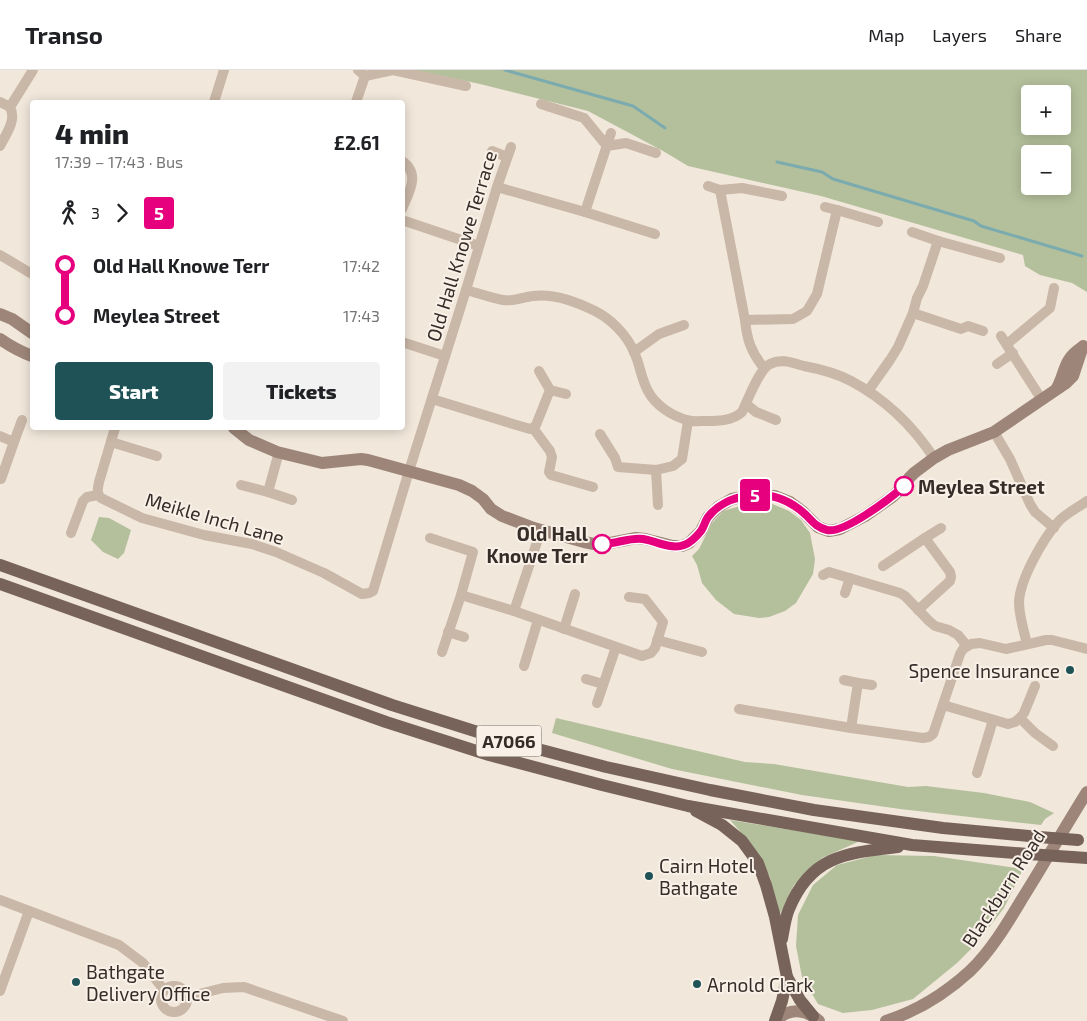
<!DOCTYPE html>
<meta charset="utf-8">
<style>
body{margin:0;font-family:"Exo 2",sans-serif;background:#f2f2f2;color:#202124;height:100vh;display:flex;flex-direction:column;font-size:19px;white-space:nowrap}
*{box-sizing:border-box;margin:0}
p{font-size:16px;color:#757577}
.icon{flex:none;width:28px;height:28px;fill:none;stroke:currentColor;stroke-width:2;stroke-linecap:round;stroke-linejoin:round}
.map{position:relative;flex:1;overflow:hidden}
.sheet{position:absolute;left:30px;top:30px;width:375px;height:330px;display:flex;flex-direction:column;background:#fff;border-radius:5px;box-shadow:0 2px 12px #0003}
.sheet>*{flex:none}
.badge{padding:0 10px;border-radius:4px;font-size:18px;line-height:32px}
.buttons{position:absolute;left:1021px;top:15px;display:grid;gap:10px}
.buttons a{display:grid;place-items:center;width:50px;height:50px;border-radius:5px;background:#fff;box-shadow:0 2px 12px #0003;font-size:25px}
.map>.badge{position:absolute;translate:-50% -50%;box-shadow:0 0 0 2px #fff}
.legs{display:flex;align-items:center;gap:8px;height:55px;padding:0 25px;font-size:16px}
.legs p{margin-inline-start:auto}
.summary{display:flex;align-items:center;justify-content:space-between;height:85px;padding:0 25px}
h1{font-size:28px;font-weight:800;line-height:38px}
.button{display:flex;gap:10px;margin-top:auto;padding:10px 25px}
.button a{flex:1;height:58px;border-radius:5px;background:#1e5256;color:#fff;font-size:20px;font-weight:800;line-height:58px;text-align:center}
.button a+a{background:#f2f2f2;color:#202124}
ul{padding:0 25px;list-style:none}
li{display:flex;align-items:center;gap:18px;height:50px;font-size:19px}
li i{display:grid;place-items:center;width:8px;height:100%;margin:0 6px;background:currentColor}
li i::after{content:'';width:12px;height:12px;margin:-6px;border:4px solid;border-radius:50%;background:#fff}
li p{margin-inline-start:auto}
li:first-child i{background:linear-gradient(#0000 50%,currentColor 0)}
li:last-child i{background:linear-gradient(currentColor 50%,#0000 0)}
header{display:flex;align-items:center;gap:30px;box-sizing:border-box;height:70px;padding:0 25px;background:#fff;border-bottom:1px solid #e0e0e0}
header strong{font-size:24px}
nav{display:flex;gap:28px;margin-inline-start:auto;font-size:18px}
.map>svg:first-child{display:block}
.green{fill:#b4c09c;fill-rule:evenodd}
.lines{fill:none;stroke-linecap:round;stroke-linejoin:round}
.stream{stroke:#7babae;stroke-width:3}
.street{stroke:#c9b7a7;stroke-width:10}
.secondary{stroke:#9d8679;stroke-width:12}
.primary{stroke:#776359;stroke-width:12}
.primary-bridge{stroke:#776359;stroke-width:12}
.line-1-casing{stroke:#fff;stroke-width:11}
.line-1{stroke:#e6007e;stroke-width:8}
.stop-1-dot{fill:#fff;stroke:#e6007e;stroke-width:2.5}
.poi-dot{fill:#1e5256;stroke:#f9f1e8;stroke-width:2}
.labels{text-anchor:middle;dominant-baseline:central;stroke-width:4;stroke-linejoin:round;paint-order:stroke}
.shield{fill:#f9f1e8;stroke:#706762;stroke-width:1}
.shield-label{font-size:18px;font-weight:bold;fill:#362c28}
.street-label{font-size:19px;fill:#362c28;stroke:#f9f1e8}
.stop-label{font-size:19px;font-weight:bold;fill:#362c28;stroke:#f9f1e8;text-anchor:start}
.poi-label{font-size:19px;fill:#362c28;stroke:#f9f1e8;text-anchor:start}
</style>
<header>
<strong>Transo</strong>
<nav><a>Map</a><a>Layers</a><a>Share</a></nav>
</header>
<div class="map">
<svg width="1087" height="951" viewBox="0 0 1087 951">
<rect width="100%" height="100%" fill="#f1e7db"/>
<g class="green">
<path d="M414,0H1087V222L1072,213L1040,205L1025,196L1023,185L821,126L688,96L663,81L588,41L480,14ZM1030,24H1062V56H1030ZM1030,84H1062V116H1030Z"/>
<path d="M754,432L770,433L789,441L801,450L810,463L815,489L813,504L796,533L785,541L769,547L759,548L734,544L716,530L702,513L697,495L692,486L699,479L712,453L723,441Z"/>
<path d="M99,447L109,448L131,460L124,483L118,489L103,482L91,470Z"/>
<path d="M556,648L745,692L774,694L908,717L926,716L984,723L1030,732L1054,743L1045,749L1041,755L900,739L802,725L672,699L552,663Z"/>
<path d="M730,750L860,771L822,788L794,815L778,848L770,807L751,774Z"/>
<path d="M876,785L934,786L1023,799L1004,838L976,874L957,893L913,929L872,940L843,943L818,934L802,907L796,876L798,845L813,815L837,795Z"/>
</g>
<g class="lines">
<g class="stream">
<path d="M505,0L633,36L665,58"/>
<path d="M777,92L822,102L833,109L974,151L981,156L1082,186"/>
</g>
<g class="street">
<path d="M358,0L365,6L393,0L466,16"/>
<path d="M0,32L10,37"/>
<path d="M214,32L224,0"/>
<path d="M356,32L365,6"/>
<path d="M541,34L584,48L607,76L626,73L656,83"/>
<path d="M0,76C6,64 17,50 10,37L33,0"/>
<path d="M492,81L507,87"/>
<path d="M402,91C421,104 409,122 402,139"/>
<path d="M708,116L720,120L742,118L782,126"/>
<path d="M497,117L585,142L655,164"/>
<path d="M720,120L745,250L793,249L807,241L817,224L837,140L878,152"/>
<path d="M825,137L837,140"/>
<path d="M585,142L611,63"/>
<path d="M402,150L479,176"/>
<path d="M912,162L938,171L1000,188"/>
<path d="M0,185L32,204"/>
<path d="M466,220C478,223 491,228 503,230C513,232 523,227 533,226C553,223 577,232 595,241C611,249 627,265 634,282C640,294 641,309 648,321C655,335 672,346 687,350C692,352 700,351 706,351C718,351 732,351 742,342C748,330 759,299 770,294C781,288 793,293 804,296C820,299 836,303 851,311C885,329 913,356 934,388"/>
<path d="M913,243L961,259L968,256L983,261"/>
<path d="M745,250C747,270 751,282 764,298"/>
<path d="M1001,266L1042,330"/>
<path d="M402,272L445,286"/>
<path d="M1007,274L1050,238L1054,218"/>
<path d="M634,282L659,264L684,255"/>
<path d="M997,294L1013,283"/>
<path d="M550,320L566,324"/>
<path d="M868,321L890,290L898,277L913,243L917,228L923,216L938,171"/>
<path d="M432,329L513,354L530,359L533,358L550,381L552,387L549,402L551,405L593,417"/>
<path d="M746,334L756,342L776,350"/>
<path d="M115,358L99,412C98,418 96,423 101,428L142,448L204,465L252,474L276,482L324,503L362,524L369,523L373,521L409,401L466,220L497,117L511,77"/>
<path d="M533,358L536,355L550,320L539,301"/>
<path d="M994,362L1010,389L1030,434L1035,442L1054,458"/>
<path d="M600,364L615,388L618,397L656,400L673,396L682,389L688,351"/>
<path d="M0,366L14,372L22,350"/>
<path d="M111,372L157,386"/>
<path d="M656,400L658,435"/>
<path d="M1,409L14,372"/>
<path d="M241,415L268,422L292,430"/>
<path d="M268,422L279,382"/>
<path d="M71,463L83,431L87,427L98,425"/>
<path d="M430,468L473,482L461,525L514,541L541,460"/>
<path d="M925,468L941,458"/>
<path d="M883,496L925,468L950,502L951,507L950,511L918,540"/>
<path d="M823,505L829,502L900,523L905,526L929,551L935,556L949,560L958,565L967,576"/>
<path d="M845,523L850,508"/>
<path d="M514,541L642,586L651,583L655,578L663,552L645,529L629,527"/>
<path d="M564,559L575,524"/>
<path d="M448,562L464,567"/>
<path d="M657,570L702,582"/>
<path d="M1027,574C1024,561 1019,546 1019,532C1020,509 1043,469 1058,452C1066,443 1078,438 1087,431"/>
<path d="M442,582L461,525"/>
<path d="M524,596L538,550"/>
<path d="M586,609L603,614"/>
<path d="M844,610L858,613L851,658"/>
<path d="M858,613L872,615"/>
<path d="M597,633L616,577"/>
<path d="M943,635L1008,654L1015,652L1020,648L1035,663L1053,676"/>
<path d="M739,639L851,658L923,668L929,667L933,664L960,584L963,579L971,574L980,573L1006,579L1046,570H1052L1087,579"/>
<path d="M1020,648L1024,643L1035,616"/>
<path d="M977,703L993,650"/>
<path d="M0,830L119,875L143,893L164,920"/>
<circle cx="174" cy="929" r="13"/>
<path d="M0,921L29,841"/>
<path d="M187,927L223,918L244,917L343,951"/>
</g>
<g class="secondary">
<path d="M0,244L12,249L32,263"/>
<path d="M0,269C10,276 21,282 32,286"/>
<path d="M1057,318C1066,301 1063,290 1081,278"/>
<path d="M234,358L249,370L277,382L322,393L361,389L368,390L459,415L472,421L483,429L491,439L502,446L534,458L584,472L594,474H605L636,468L645,469L673,476H682L689,473L701,461L708,447L718,437L732,429L747,426L758,425L775,426L790,432L802,441L818,457L829,461L840,459L865,446L892,427L905,415L909,408L914,403L934,388L948,380L994,362L1066,313L1073,306L1083,276"/>
<path d="M776,951C789,937 806,939 819,951"/>
<path d="M886,951C917,941 946,923 970,901C991,881 1007,854 1022,829C1044,794 1065,757 1087,722"/>
</g>
<g class="primary">
<path d="M0,495L392,635L500,669L606,697L710,720L814,740L943,758L1039,767"/>
<path d="M0,514L386,652L489,685L602,715L688,736L912,775L1028,784"/>
<path d="M696,741L722,755L742,771L758,793L766,815L775,847L787,907L800,930L813,946"/>
<path d="M1072,787L1087,788"/>
<path d="M782,869C784,859 785,848 789,839C811,785 847,783 898,777"/>
<path d="M775,951L782,931L787,907"/>
</g>
<g class="primary-bridge">
<path d="M1039,767L1078,770"/>
<path d="M1028,784L1072,787"/>
</g>
</g>
<g class="lines">
<defs>
<path id="line-1" d="M602,474C616,474 630,467 643,469C656,471 671,480 684,475C690,473 697,466 701,461C704,457 705,451 708,447C717,435 732,428 747,426C770,422 789,429 806,445C812,451 817,458 827,460C844,464 891,428 904,416"/>
</defs>
<use href="#line-1" class="line-1-casing"/>
<use href="#line-1" class="line-1"/>
</g>
<g class="stop-1-dot">
<circle cx="904" cy="416" r="9"/>
<circle cx="602" cy="474" r="9"/>
</g>
<g class="poi-dot">
<circle cx="1070" cy="600" r="5"/>
<circle cx="649" cy="806" r="5"/>
<circle cx="76" cy="912" r="5"/>
<circle cx="697" cy="914" r="5"/>
</g>
<g class="labels">
<rect class="shield" x="476.5" y="655.5" width="65" height="31" rx="4"/>
<g class="shield-label">
<text x="509" y="671">A7066</text>
</g>
<g class="street-label">
<text transform="translate(461 176) rotate(-73)">Old Hall Knowe Terrace</text>
<text transform="translate(215 448) rotate(16)">Meikle Inch Lane</text>
<text transform="translate(1003 818) rotate(-57)">Blackburn Road</text>
</g>
<g class="stop-label">
<text x="918" y="416">Meylea Street</text>
<text x="588" y="463" text-anchor="end">Old Hall<tspan x="588" dy="22">Knowe Terr</tspan></text>
</g>
<g class="poi-label">
<text x="1060" y="600" text-anchor="end">Spence Insurance</text>
<text x="659" y="795">Cairn Hotel<tspan x="659" dy="22">Bathgate</tspan></text>
<text x="86" y="901">Bathgate<tspan x="86" dy="22">Delivery Office</tspan></text>
<text x="707" y="914">Arnold Clark</text>
</g>
</g>
</svg>
<div class="buttons">
<a>+</a>
<a>−</a>
</div>
<b class="badge" style="left:755px;top:425px;background:#e6007e;color:#fff">5</b>
<section class="sheet">
<div class="summary"><div><h1>4 min</h1><p>17:39 – 17:43 · Bus</p></div><b>£2.61</b></div>
<div class="legs"><svg class="icon" aria-label="walk" viewBox="0 0 24 24"><circle cx="13" cy="4" r="2"/><path d="M13 8l-2 6 4 7M11 14l-3 7M7 12l3-4h3l4 4"/></svg>3<svg class="icon" aria-label="forward" viewBox="0 0 24 24"><path d="M9 5l7 7-7 7"/></svg><b class="badge" style="background:#e6007e;color:#fff">5</b></div>
<ul>
<li><i style="color:#e6007e"></i><b>Old Hall Knowe Terr</b><p>17:42</p></li>
<li><i style="color:#e6007e"></i><b>Meylea Street</b><p>17:43</p></li>
</ul>
<div class="button"><a>Start</a><a>Tickets</a></div>
</section>
</div>
